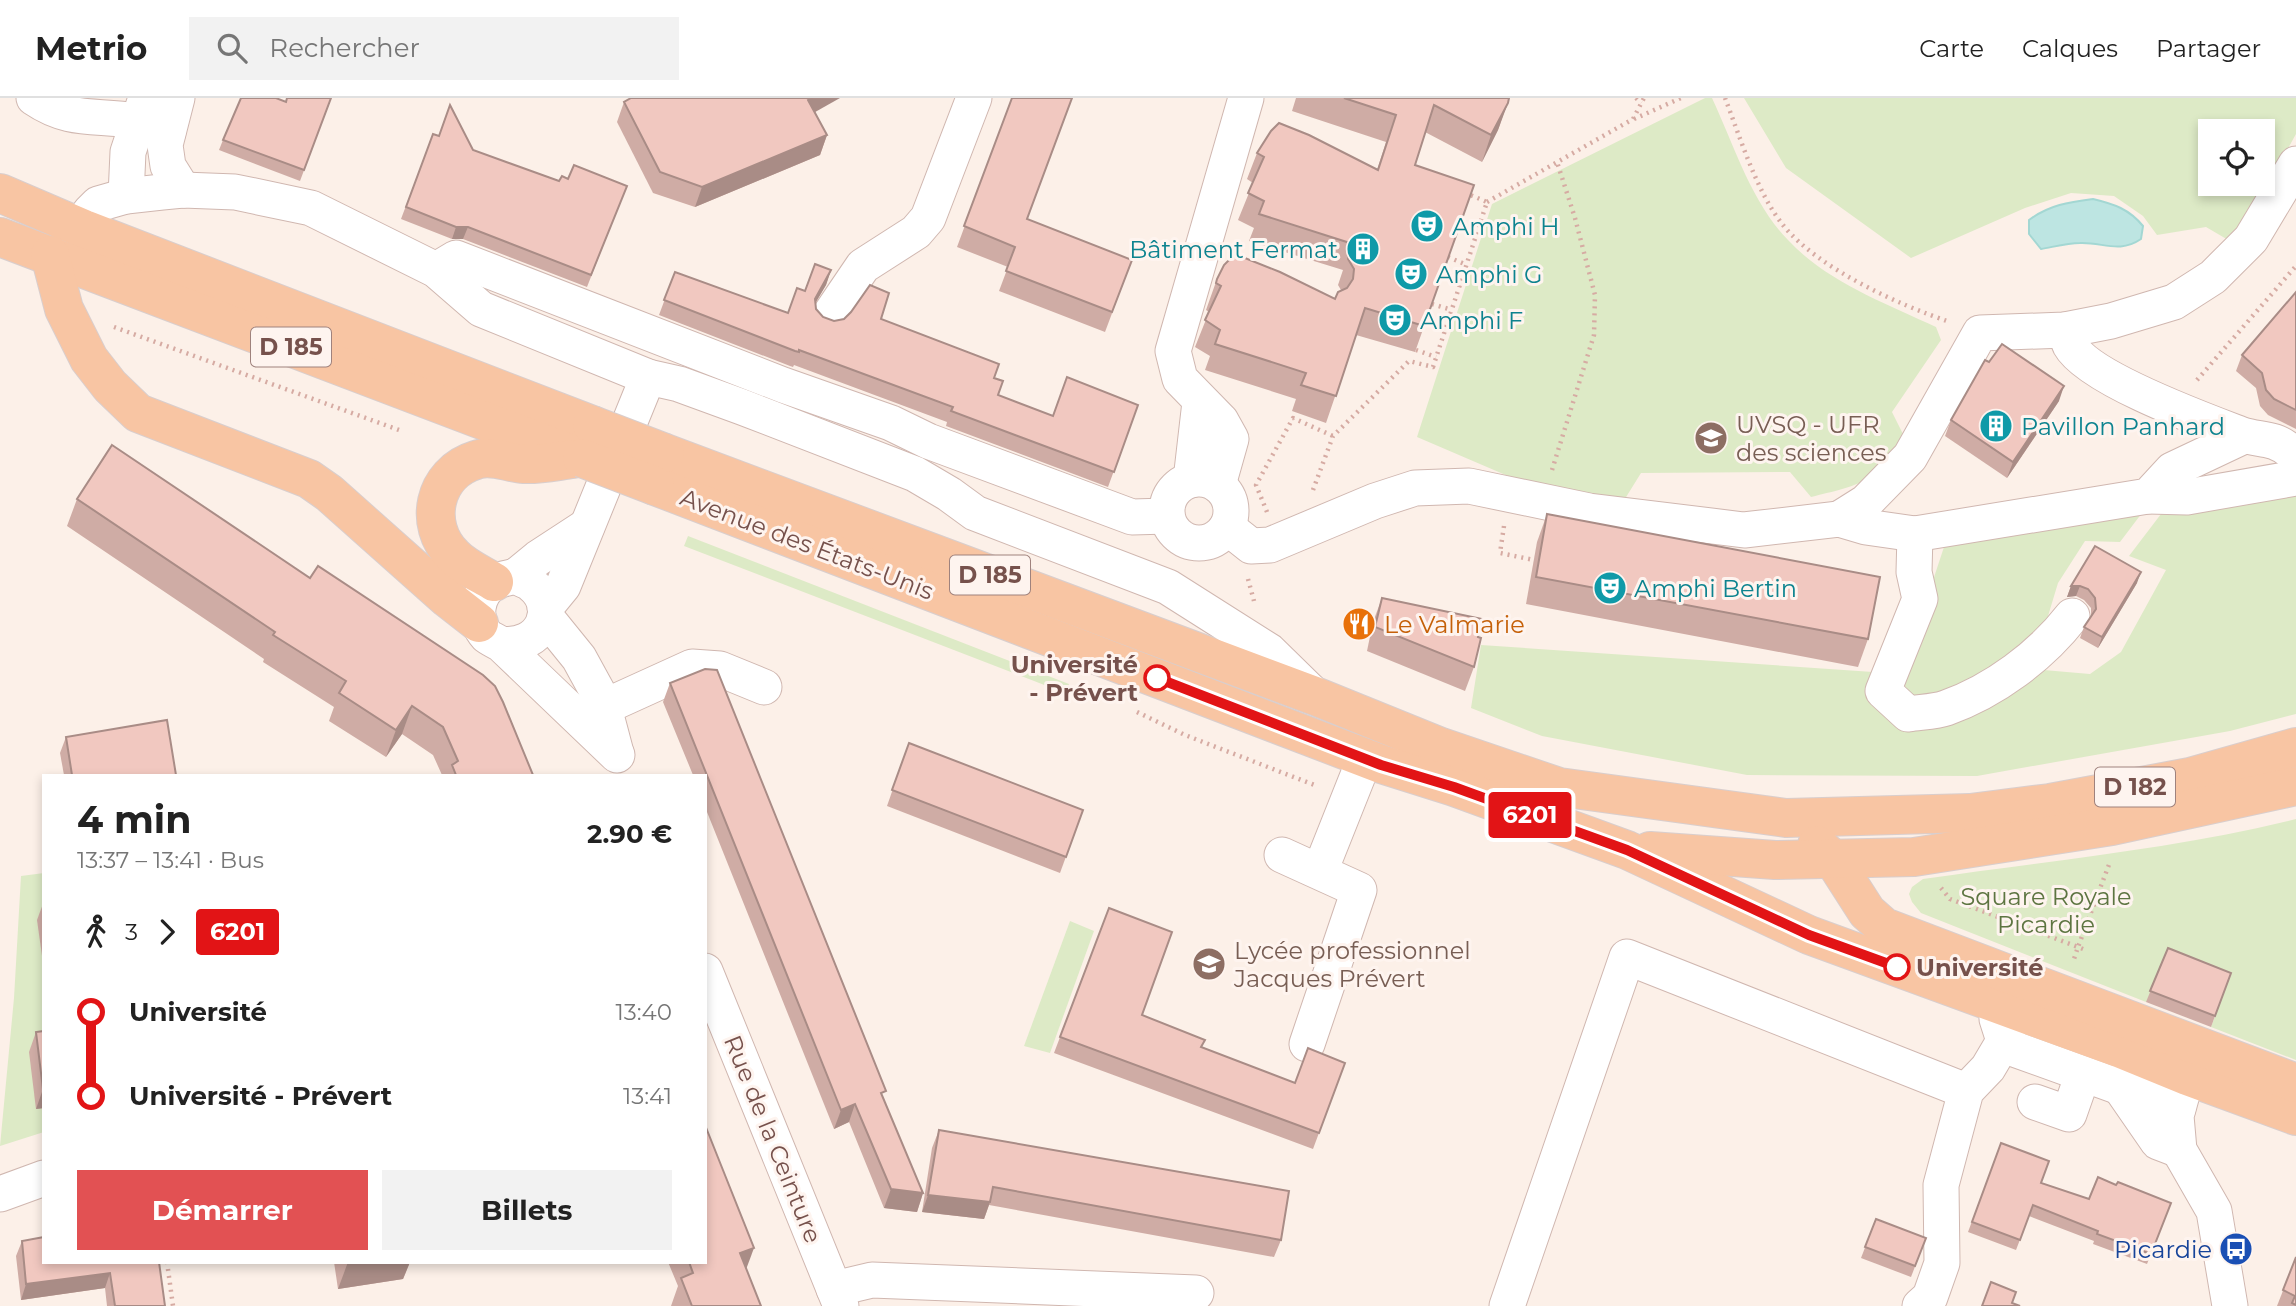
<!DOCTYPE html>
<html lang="fr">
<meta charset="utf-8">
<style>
body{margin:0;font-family:Montserrat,sans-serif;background:#f2f2f2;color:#222;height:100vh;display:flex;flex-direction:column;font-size:26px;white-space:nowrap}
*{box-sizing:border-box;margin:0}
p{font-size:23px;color:#767676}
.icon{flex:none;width:38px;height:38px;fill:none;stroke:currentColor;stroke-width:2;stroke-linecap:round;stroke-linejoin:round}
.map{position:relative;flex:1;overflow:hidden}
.sheet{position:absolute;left:42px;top:676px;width:665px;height:490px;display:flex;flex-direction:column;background:#fff;border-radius:0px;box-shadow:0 4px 10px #0003}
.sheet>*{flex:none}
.badge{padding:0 14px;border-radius:5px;font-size:24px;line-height:46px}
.buttons{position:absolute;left:2198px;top:21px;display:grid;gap:14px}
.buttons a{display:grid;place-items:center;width:77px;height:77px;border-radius:0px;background:#fff;box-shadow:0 4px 10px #0003;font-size:35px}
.map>.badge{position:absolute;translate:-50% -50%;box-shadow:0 0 0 4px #fff}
.legs{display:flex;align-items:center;gap:10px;height:77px;padding:0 35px;font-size:23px}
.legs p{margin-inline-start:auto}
.overview{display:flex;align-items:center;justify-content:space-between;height:119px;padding:0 35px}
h1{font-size:38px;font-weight:700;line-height:52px}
.button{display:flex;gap:14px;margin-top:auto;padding:14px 35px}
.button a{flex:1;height:80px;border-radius:0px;background:#e25153;color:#fff;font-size:28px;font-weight:700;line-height:80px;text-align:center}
.button a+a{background:#f2f2f2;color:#222}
ul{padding:0 35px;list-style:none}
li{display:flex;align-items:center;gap:24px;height:84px;font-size:26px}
li i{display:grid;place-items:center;width:10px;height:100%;margin:0 9px;background:currentColor}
li i::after{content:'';width:18px;height:18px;margin:-9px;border:5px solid;border-radius:50%;background:#fff}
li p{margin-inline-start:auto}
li:first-child i{background:linear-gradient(#0000 50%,currentColor 0)}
li:last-child i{background:linear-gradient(currentColor 50%,#0000 0)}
header{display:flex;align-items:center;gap:42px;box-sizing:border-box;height:98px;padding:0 35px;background:#fff;border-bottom:2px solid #e0e0e0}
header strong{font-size:33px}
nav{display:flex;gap:38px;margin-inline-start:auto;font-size:24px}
.search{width:490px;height:63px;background:#f2f2f2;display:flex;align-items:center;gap:18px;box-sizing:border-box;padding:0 24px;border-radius:0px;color:#767676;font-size:26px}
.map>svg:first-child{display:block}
.green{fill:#ddeac6;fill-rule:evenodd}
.water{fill:#bde5e2;stroke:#a3d7d3;stroke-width:2}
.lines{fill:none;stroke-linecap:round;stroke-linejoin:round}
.minor-casing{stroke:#d0b7b0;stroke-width:37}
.major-casing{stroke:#d9cecd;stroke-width:40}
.path{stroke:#d6aba3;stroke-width:4.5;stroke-dasharray:2 5;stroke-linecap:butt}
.minor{stroke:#fff;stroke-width:35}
.major{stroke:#f8c5a3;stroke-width:38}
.major-bridge-casing{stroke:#d9cecd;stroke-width:40;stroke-linecap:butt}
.major-bridge{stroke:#f8c5a3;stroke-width:38}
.wall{fill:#cfaca5}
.shaded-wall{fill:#a98c86}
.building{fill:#f1c8c0;stroke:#a98c86;stroke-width:2}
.line-1-casing{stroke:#fff;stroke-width:16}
.line-1{stroke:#e21416;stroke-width:10}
.stop-1-dot{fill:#fff;stroke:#e21416;stroke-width:3.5}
.labels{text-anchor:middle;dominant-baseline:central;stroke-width:6;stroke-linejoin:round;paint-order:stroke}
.shield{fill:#fef4ef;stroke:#9f827d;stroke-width:2}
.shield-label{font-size:23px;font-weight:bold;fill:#76514c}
.culture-label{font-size:24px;fill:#0d838f;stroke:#fef4ef;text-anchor:start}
.education-label{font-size:24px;fill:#785e54;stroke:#fef4ef;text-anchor:start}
.street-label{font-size:24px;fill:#76514c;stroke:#fef4ef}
.food-label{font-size:24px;fill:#c56008;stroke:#fef4ef;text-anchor:start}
.stop-label{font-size:24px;font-weight:bold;fill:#76514c;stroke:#fef4ef;text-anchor:end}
.park-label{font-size:24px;fill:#5d7541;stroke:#fef4ef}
.transit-label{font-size:24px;fill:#164399;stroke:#fef4ef;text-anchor:end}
</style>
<header>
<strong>Metrio</strong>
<div class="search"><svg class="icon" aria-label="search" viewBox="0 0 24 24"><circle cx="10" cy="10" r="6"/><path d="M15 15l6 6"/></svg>Rechercher</div>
<nav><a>Carte</a><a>Calques</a><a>Partager</a></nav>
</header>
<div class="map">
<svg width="2296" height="1208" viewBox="0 0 2296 1208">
<rect width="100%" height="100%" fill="#fcf0e8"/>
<g class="green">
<path d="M1705,0H1712C1734,47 1751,104 1788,142C1827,184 1885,205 1936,229L1941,242L1892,314L1904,338C1877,385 1860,387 1811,399L1790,374L1641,375L1623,404L1536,390L1417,339L1492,106Z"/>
<path d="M1744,0H2296V36L2235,146L2206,129L2157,137L2143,118L2114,98L2071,95L2025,110L1911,160L1786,70ZM2210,33H2263V86H2210Z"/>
<path d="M2296,393V616L2230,633L1977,678L1747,677L1542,638L1471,610L1481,547L1902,576L1944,449L2145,411L2120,444L2085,443L2058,485L2032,571L2090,576L2121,554L2166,472L2129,458L2161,416Z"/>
<path d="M688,438L1069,586L1065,595L684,448Z"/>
<path d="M2296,721V962L2211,929L2227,886L2146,904L1921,815L1912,804L1909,796L1912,789L1923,781C2047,763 2175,751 2296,721Z"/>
<path d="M44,775V1034L0,1048L14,900L21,778Z"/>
<path d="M1070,823L1094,833L1050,955L1024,948Z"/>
</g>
<path class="water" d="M2093,101C2114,106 2129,111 2143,128L2141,141C2119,156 2103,144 2080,145C2067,145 2053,149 2041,151L2029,136V122C2049,107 2069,104 2093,101Z"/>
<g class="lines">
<defs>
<g id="minor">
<path d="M34,0C71,25 96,16 136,23C146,25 157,30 168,34"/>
<path d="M177,0L165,47L168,68L183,92"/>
<path d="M126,98L128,54L146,0"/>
<path d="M84,131L90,114L98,106L126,98L162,94L183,92L235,94L311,110L436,172L481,211L648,279L679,286L742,309L915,376L949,396L975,415L1168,489L1269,553L1315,598"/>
<path d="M436,172L456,160L783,287L891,325L928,343L1132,419L1167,418"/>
<path d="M829,218L863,168L916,134L928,120L974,0"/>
<path d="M2065,232C2067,237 2068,243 2070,247C2088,280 2203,322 2240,336C2259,343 2273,338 2290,353"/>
<circle cx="1199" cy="413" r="32"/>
<path d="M1191,382L1200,304"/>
<path d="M1218,387L1231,341L1221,323L1180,281L1173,253L1246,0"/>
<path d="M2148,398L2187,399L2296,380"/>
<path d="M1839,421L1866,404L1910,359L1980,235L2065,232L2111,223L2174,204L2213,179L2251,141L2296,66"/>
<path d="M1227,429L1251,448L1270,447L1375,403L1415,390L1469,388L1589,413L1744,432L1839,421L1866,429L1915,436L2148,398L2172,372L2244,338"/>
<path d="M1915,436L1914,474L1920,501L1883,593L1908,616C1920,614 1935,614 1946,610C1994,593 2041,558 2072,518"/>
<path d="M516,478L538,460L587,428"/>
<path d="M545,510L563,488L648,279"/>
<path d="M545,518L579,560L602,602L616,655"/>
<path d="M501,546C541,551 561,510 531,486C527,483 520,481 516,478C509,480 500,481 494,484C476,496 472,522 487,538C491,541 497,544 501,546L617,657"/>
<path d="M604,609L692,569L720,571L764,589"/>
<path d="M1282,757L1359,792L1307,946"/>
<path d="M1320,773L1365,660"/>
<path d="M705,873L841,1208"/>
<path d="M1997,921L2004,943L2017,952L2178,1010"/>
<path d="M2187,978L2176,1018L2179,1052L2214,1113L2230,1208"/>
<path d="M2120,984V989L2158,1044L2179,1052"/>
<path d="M2035,1004L2069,1016L2083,976"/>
<path d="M0,1096L44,1080"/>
<path d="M834,1191L872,1182L1196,1195"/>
<path d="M1507,1208L1627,859L1966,993"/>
<path d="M1920,1208L1930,1199L1942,1165L1941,1087L1966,993L1988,970L2004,943"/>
</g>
<g id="major">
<path d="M0,95L84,131L592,327"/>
<path d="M0,139L582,360"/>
<path d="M50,157L64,211L89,261L110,288L138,315L309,381L329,395L447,500L479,525"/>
<path d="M665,355L1315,598L1441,649L1559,689L1786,720L1970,715L2050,705L2190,679L2296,649"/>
<path d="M655,388L1381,666L1454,689L1627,752L1809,837L2121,951L2187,978L2296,1018"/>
<path d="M494,484C481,476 464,469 453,457C423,427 433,375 476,362C492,356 507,365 524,366C539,367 557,363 573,361"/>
<path d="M1817,747L1833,761L1867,814L1884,829L2296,985"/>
<path d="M1650,753L1775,762L1914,759L2112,728L2296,688"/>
</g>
</defs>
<use href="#minor" class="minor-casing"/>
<use href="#major" class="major-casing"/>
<g class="path">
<path d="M1636,0L1641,5"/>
<path d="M1725,0C1740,39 1757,95 1783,127C1817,170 1899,207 1950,224"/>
<path d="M1634,21L1681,0"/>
<path d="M1487,104L1633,21L1644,0"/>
<path d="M1448,159L1467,167"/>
<path d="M1432,206L1452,212"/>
<path d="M114,229L399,332"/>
<path d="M1416,252L1436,259"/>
<path d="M2197,282L2296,168"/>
<path d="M1552,372L1594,237L1595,197L1575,120L1557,64"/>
<path d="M1313,392L1333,338L1409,263L1433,269L1487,104L1468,96"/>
<path d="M1267,414L1256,387L1293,320L1333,338"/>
<path d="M1504,428L1500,455L1534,462"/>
<path d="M1248,481L1254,503"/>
<path d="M1137,614L1185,637L1317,688"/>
<path d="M1941,790L1950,801L2078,849L2073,864"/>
<path d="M2083,851L2078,849L2110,764"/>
<path d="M167,1164L173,1208"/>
</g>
<use href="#minor" class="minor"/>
<use href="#major" class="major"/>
<defs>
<g id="major-bridge">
<path d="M592,327L665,355"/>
<path d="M582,360L655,388"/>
</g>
</defs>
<use href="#major-bridge" class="major-bridge-casing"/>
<use href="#major-bridge" class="major-bridge"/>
</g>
<g class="wall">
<path d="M331,0L300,83L219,52L223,42L286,4Z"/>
<path d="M1012,0L1027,121L1132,162L1105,234L999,193L1008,169L957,149Z"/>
<path d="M1296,0H1509L1498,32L1482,64L1425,34L1415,67L1474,87L1415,254L1356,237L1326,325L1292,313L1296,301L1205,272L1210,258L1195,249L1209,214L1206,212L1217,181L1335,201L1341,192L1338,187L1343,172L1249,143L1254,130L1238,122L1253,85L1247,81L1257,55L1377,72L1386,44L1292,13Z"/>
<path d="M624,4L815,14L827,37L820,57L695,109L653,95L617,24Z"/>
<path d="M433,36L473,52L559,83L568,81L622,100L587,189L463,141H452L401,121Z"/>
<path d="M831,172L826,187L815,205L816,211L823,219L834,223L881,221L994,280L998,297L1053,318L1138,307L1108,389L946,328L947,324L794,267L793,269L790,268L659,217L675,174L788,215L805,193Z"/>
<path d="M2296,194V331L2268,317L2260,308L2256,290L2236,273L2242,257Z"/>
<path d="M2059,303L2007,380L1945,338L1951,322Z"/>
<path d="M77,401L533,677H442L433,657L402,636L386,659L329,623L334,609L263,564L264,561L67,428Z"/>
<path d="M1547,416L1868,541L1858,569L1526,506L1537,444Z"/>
<path d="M2137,485L2098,550L2080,540L2084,529L2091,518V510L2084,502L2076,498L2067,499L2071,488Z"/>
<path d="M1382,500L1478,539L1474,569L1465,593L1367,553L1373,524Z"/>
<path d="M670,585L923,1095L917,1114L884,1110L849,1024L834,1031L705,709V677H693L663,604Z"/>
<path d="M66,639L176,677H64L60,655Z"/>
<path d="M909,645L1083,712L1060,775L887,708Z"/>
<path d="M44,803V872L37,822Z"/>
<path d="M1109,810L1142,917L1202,950L1295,985L1345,965L1313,1051L1054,955Z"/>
<path d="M2168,850L2231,875L2211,929L2146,904Z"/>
<path d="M44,933V1010L36,1011L29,954L36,934Z"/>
<path d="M939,1032L1281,1142L1274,1159L989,1107L984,1121L922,1114L932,1050Z"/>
<path d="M2001,1045L2041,1085L2089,1101L2116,1087L2171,1105L2147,1166L2093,1146L2094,1143L2029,1118L2016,1152L1968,1134Z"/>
<path d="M1876,1121L1926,1140L1911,1179L1861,1160Z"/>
<path d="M22,1143L160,1171L165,1208H107L105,1190L21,1202L16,1158Z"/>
<path d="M2296,1159V1208H2277Z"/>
<path d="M334,1164H410L403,1181L338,1191Z"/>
<path d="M668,1164H705L746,1170L761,1208H671L678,1188Z"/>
</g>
<g class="shaded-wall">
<path d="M811,0H840L801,22L808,2Z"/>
<path d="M1508,5L1498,32L1482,64L1491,37Z"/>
<path d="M827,37L820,57L695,109L702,89Z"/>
<path d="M456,129H468L463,141H452Z"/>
<path d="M831,172L826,187L809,216L815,201Z"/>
<path d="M2064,288L2059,303L2007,380L2013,364Z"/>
<path d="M2141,474L2137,485L2098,550L2102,539Z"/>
<path d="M2071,488H2080L2076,498L2067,499Z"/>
<path d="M412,608L402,636L386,659L396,632Z"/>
<path d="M43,991L44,1010L36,1011Z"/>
<path d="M855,1006L849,1024L834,1031L841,1012Z"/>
<path d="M891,1091L923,1095L917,1114L884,1110Z"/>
<path d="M928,1097L990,1104L984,1121L922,1114Z"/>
<path d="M754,1150L744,1177L740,1155Z"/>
<path d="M348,1164H410L403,1181L338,1191Z"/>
<path d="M110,1175L105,1190L21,1202L26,1186Z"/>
</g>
<g class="building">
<path d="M241,0H276L286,4L287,0H331L304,72L223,42Z"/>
<path d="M631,0H811L808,2L827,37L702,89L660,74L624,4Z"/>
<path d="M1012,0H1072L1027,121L1132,162L1112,214L1006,173L1015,149L964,128Z"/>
<path d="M1344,0H1509L1508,5L1491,37L1434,7L1415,67L1474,87L1424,228L1365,210L1336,298L1301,287L1306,275L1215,246L1220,232L1205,222L1221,188L1216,185L1217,181L1224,167L1235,156L1280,174L1335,201L1338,194L1347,190L1353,181L1354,171L1348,161L1353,146L1259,116L1264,103L1248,95L1264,59L1257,55L1271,33L1279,25L1309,37L1378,72L1396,17Z"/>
<path d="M450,7L473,52L559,83L562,78L568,81L574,67L627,88L591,177L468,129H456L406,109L433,36L439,38Z"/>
<path d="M815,166L831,172L815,201L816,211L823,219L834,223L844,221L851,214L870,187L889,195L881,221L999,266L994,280L1003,283L998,297L1053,318L1067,279L1138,307L1114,374L951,313L953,309L799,252V254L795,253L664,202L675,174L788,215L797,190L805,193Z"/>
<path d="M2296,194V312L2274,301L2266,292L2262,275L2242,257Z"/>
<path d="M2002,246L2064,288L2013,364L1951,322L1985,262L1989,264Z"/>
<path d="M112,347L310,480L318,468L483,577L495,588L503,604L533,677H456L452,667L458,663L443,629L412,608L396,632L339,595L346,583L273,537L275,534L77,401Z"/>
<path d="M1547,416L1880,479L1868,541L1536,479Z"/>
<path d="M2095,448L2141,474L2102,539L2084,529L2096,511L2095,500L2088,491L2080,488H2071Z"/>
<path d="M1382,500L1482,521L1478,539L1481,540L1474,569L1375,529Z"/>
<path d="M705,571L717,572L886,993L881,995L923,1095L891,1091L855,1006L841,1012L670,585Z"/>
<path d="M167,622L176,677H72L66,639Z"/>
<path d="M909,645L1083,712L1066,759L892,692Z"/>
<path d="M1109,810L1172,834L1142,917L1205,942L1201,949L1295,985L1308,950L1345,965L1319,1035L1060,939Z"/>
<path d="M2168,850L2231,875L2215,918L2150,893Z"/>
<path d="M44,933V991H43L36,934Z"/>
<path d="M705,1027L754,1150L740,1155L761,1208H692L681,1180L693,1175L689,1164H705Z"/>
<path d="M939,1032L1289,1093L1281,1142L993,1089L990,1104L928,1097Z"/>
<path d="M2001,1045L2049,1063L2041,1085L2089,1101L2098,1079L2116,1087L2118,1084L2171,1105L2151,1156L2097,1136L2098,1133L2033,1107L2020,1142L1972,1124Z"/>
<path d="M1876,1121L1926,1140L1915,1168L1865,1149Z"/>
<path d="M44,1139V1164H159L165,1208H115L110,1175L26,1186L22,1143Z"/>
<path d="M2296,1159V1207L2292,1205L2295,1198L2283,1192Z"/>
<path d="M1991,1184L2016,1194L2012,1205L2020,1208H1982Z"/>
</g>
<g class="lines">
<defs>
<path id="line-1" d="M1157,580L1381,667L1454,689L1627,752L1809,837L1897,869"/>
</defs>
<use href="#line-1" class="line-1-casing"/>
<use href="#line-1" class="line-1"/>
</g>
<defs>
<symbol id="theatre-disc" viewBox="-11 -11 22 22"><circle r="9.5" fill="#0f9aa8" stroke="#fef4ef"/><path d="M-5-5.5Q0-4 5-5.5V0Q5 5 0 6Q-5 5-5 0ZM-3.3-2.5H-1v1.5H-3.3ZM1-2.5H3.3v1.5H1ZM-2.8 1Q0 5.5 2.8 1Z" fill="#fff"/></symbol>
<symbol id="building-disc" viewBox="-11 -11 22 22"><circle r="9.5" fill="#0f9aa8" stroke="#fef4ef"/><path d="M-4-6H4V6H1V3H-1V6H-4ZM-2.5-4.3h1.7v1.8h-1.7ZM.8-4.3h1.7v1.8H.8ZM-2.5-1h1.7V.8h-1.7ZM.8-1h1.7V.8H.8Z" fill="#fff"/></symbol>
<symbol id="university-disc" viewBox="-11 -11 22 22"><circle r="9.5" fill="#8d6e63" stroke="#fef4ef"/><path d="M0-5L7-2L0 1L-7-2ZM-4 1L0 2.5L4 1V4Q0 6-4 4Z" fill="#fff"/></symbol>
<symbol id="restaurant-disc" viewBox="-11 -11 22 22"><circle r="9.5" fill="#e8710a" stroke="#fef4ef"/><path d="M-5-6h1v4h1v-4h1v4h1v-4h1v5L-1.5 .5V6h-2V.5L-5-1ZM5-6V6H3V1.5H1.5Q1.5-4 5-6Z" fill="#fff"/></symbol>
<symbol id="school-disc" viewBox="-11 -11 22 22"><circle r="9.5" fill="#8d6e63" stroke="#fef4ef"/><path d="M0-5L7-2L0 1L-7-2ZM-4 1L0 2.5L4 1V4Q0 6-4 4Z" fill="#fff"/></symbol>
<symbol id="bus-disc" viewBox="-11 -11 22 22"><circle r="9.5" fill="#1a4fb4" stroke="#fef4ef"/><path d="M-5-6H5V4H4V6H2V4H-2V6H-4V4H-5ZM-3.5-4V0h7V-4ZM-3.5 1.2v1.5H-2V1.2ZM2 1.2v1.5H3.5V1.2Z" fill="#fff"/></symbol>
</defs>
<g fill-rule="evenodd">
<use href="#theatre-disc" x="1408" y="109" width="38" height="38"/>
<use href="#building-disc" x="1344" y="132" width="38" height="38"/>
<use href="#theatre-disc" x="1392" y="157" width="38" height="38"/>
<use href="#theatre-disc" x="1376" y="203" width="38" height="38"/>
<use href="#building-disc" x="1977" y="309" width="38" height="38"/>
<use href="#university-disc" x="1692" y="321" width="38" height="38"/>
<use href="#theatre-disc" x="1591" y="471" width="38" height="38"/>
<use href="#restaurant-disc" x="1340" y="507" width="38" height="38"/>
<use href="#school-disc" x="1190" y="847" width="38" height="38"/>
<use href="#bus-disc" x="2217" y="1132" width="38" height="38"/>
</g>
<g class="stop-1-dot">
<circle cx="1157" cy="580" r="12"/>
<circle cx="1897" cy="869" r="12"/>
</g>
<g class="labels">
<g class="shield">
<rect x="251" y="229.5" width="80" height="39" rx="5"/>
<rect x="950" y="457.5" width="80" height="39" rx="5"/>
<rect x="2095" y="669.5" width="80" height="39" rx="5"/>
</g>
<g class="shield-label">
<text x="291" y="249">D 185</text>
<text x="990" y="477">D 185</text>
<text x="2135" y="689">D 182</text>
</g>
<g class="culture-label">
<text x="1452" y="128">Amphi H</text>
<text x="1338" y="151" text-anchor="end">Bâtiment Fermat</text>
<text x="1436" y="176">Amphi G</text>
<text x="1420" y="222">Amphi F</text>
<text x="2021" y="328">Pavillon Panhard</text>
<text x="1634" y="490">Amphi Bertin</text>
</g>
<g class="education-label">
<text x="1736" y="326">UVSQ - UFR<tspan x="1736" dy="28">des sciences</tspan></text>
<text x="1234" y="852">Lycée professionnel<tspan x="1234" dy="28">Jacques Prévert</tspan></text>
</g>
<g class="street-label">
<text transform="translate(807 446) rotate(21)">Avenue des États-Unis</text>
<text transform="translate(773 1041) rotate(68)">Rue de la Ceinture</text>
</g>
<g class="food-label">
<text x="1384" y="526">Le Valmarie</text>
</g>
<g class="stop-label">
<text x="1138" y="566">Université<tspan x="1138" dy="28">- Prévert</tspan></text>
<text x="1916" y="869" text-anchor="start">Université</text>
</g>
<g class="park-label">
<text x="2046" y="798">Square Royale<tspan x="2046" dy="28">Picardie</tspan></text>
</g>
<g class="transit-label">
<text x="2212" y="1151">Picardie</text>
</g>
</g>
</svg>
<div class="buttons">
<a><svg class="icon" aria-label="locate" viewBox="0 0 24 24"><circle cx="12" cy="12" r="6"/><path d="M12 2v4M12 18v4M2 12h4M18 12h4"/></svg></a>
</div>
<b class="badge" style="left:1530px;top:717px;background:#e21416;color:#fff">6201</b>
<section class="sheet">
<div class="overview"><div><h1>4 min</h1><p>13:37 – 13:41 · Bus</p></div><b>2.90 €</b></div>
<div class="legs"><svg class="icon" aria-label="walk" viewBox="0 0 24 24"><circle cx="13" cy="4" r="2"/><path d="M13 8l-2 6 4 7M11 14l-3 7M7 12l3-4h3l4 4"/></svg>3<svg class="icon" aria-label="forward" viewBox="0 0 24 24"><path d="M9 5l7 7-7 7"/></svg><b class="badge" style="background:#e21416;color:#fff">6201</b></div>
<ul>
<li><i style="color:#e21416"></i><b>Université</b><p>13:40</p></li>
<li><i style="color:#e21416"></i><b>Université - Prévert</b><p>13:41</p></li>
</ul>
<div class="button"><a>Démarrer</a><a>Billets</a></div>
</section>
</div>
